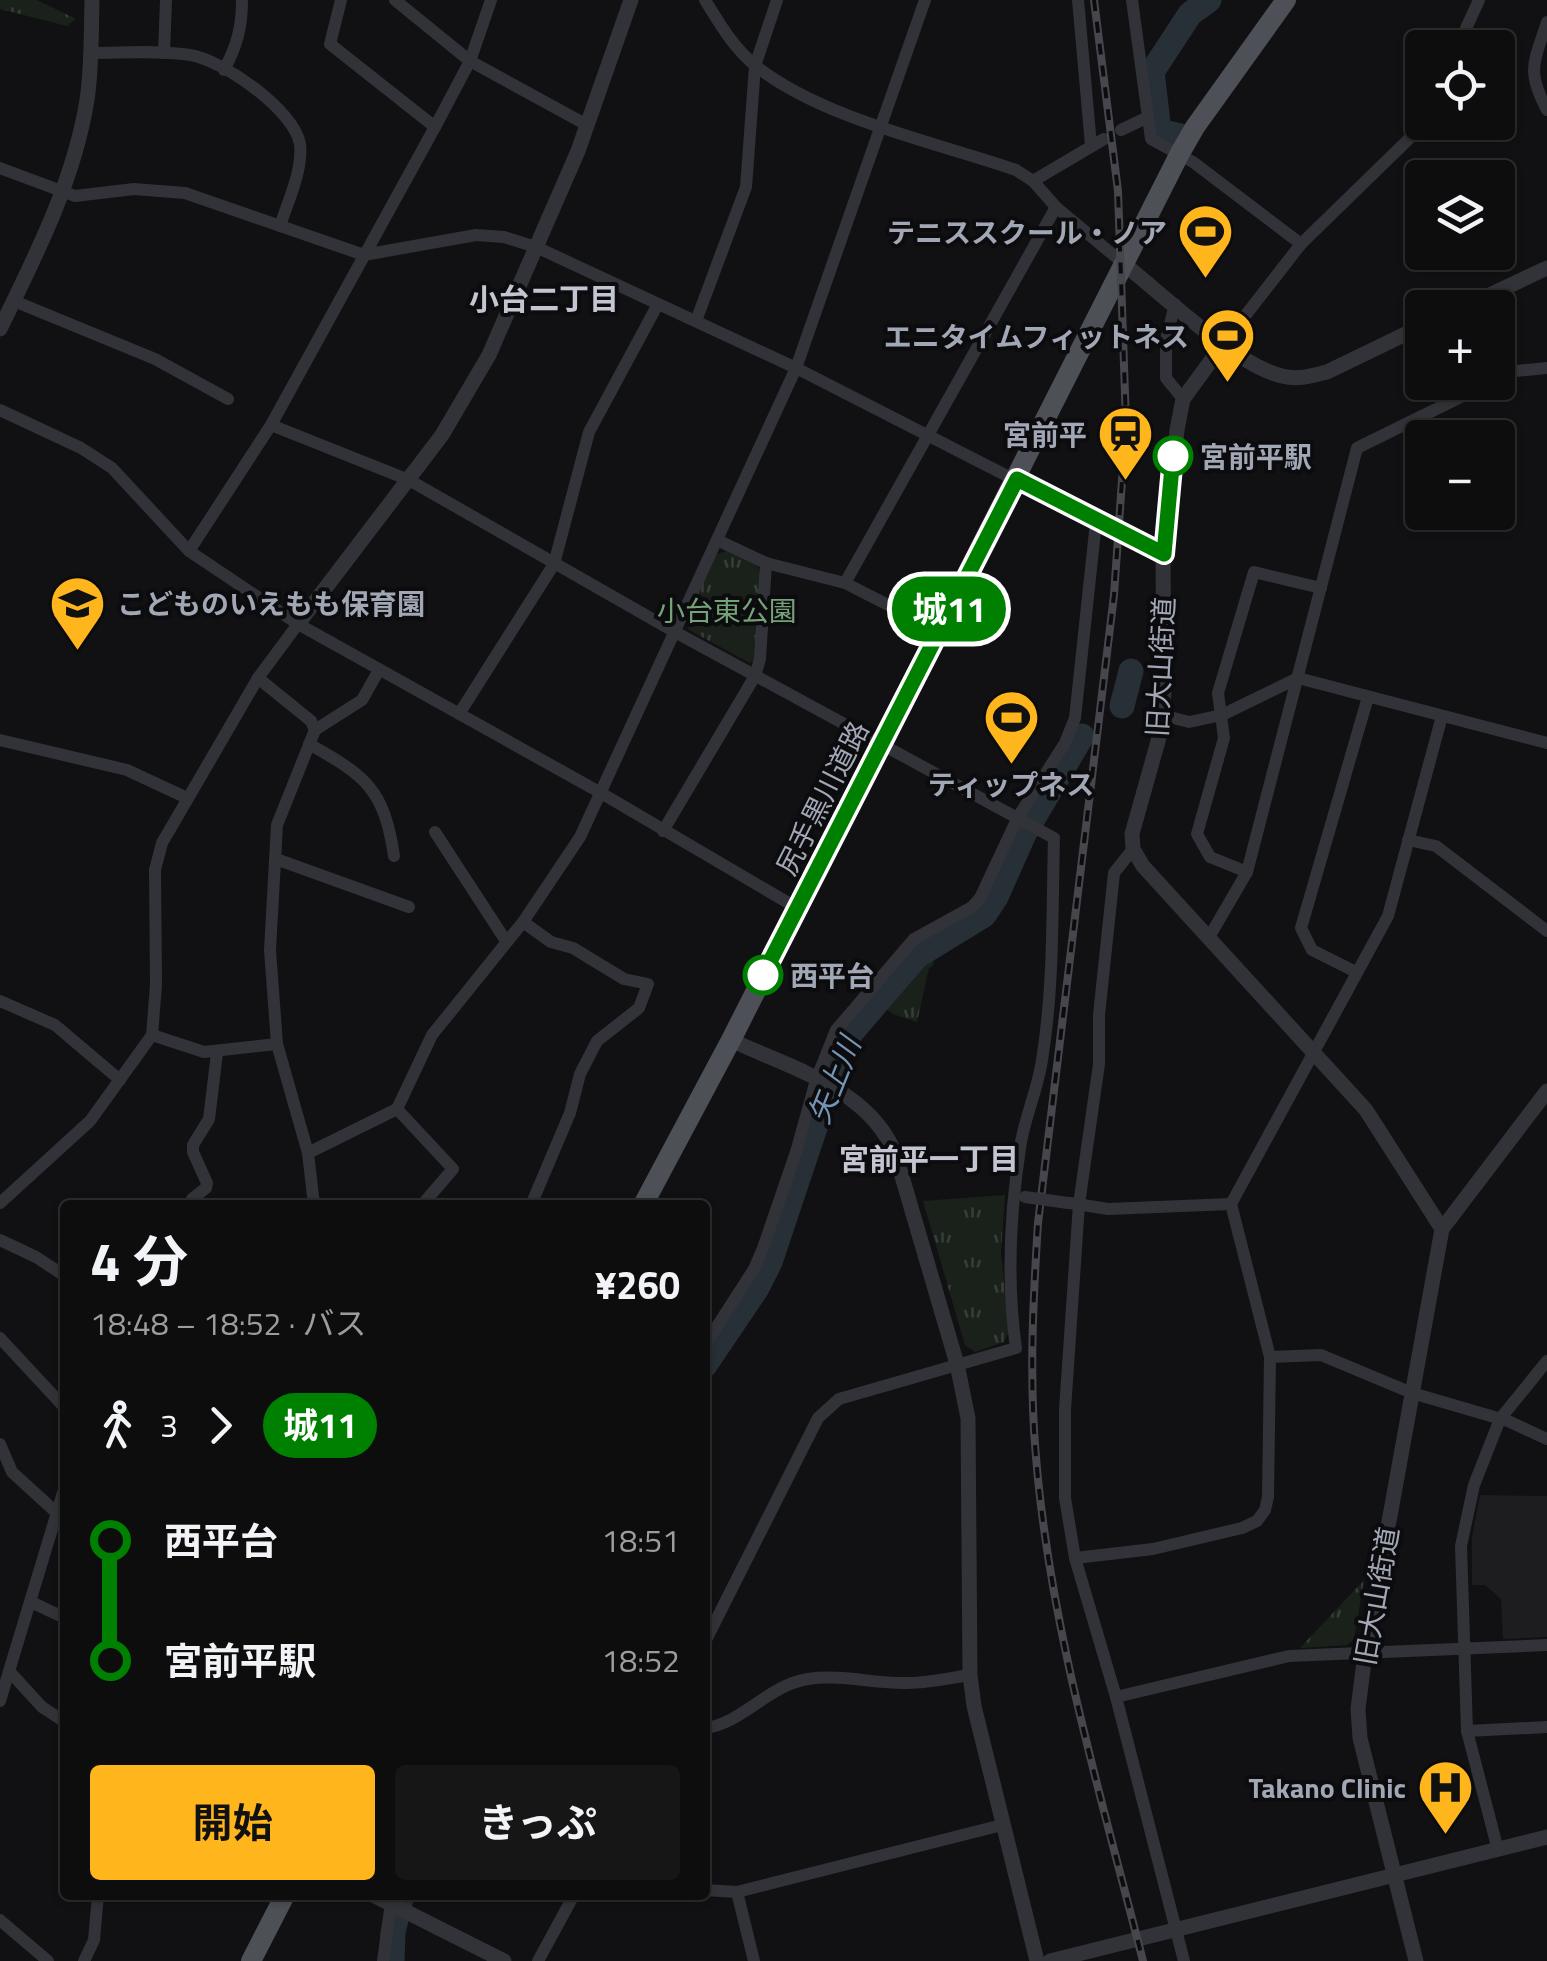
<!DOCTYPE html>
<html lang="ja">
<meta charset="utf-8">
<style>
body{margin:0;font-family:"Titillium Web","Noto Sans JP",sans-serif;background:#161617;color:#f1f3f6;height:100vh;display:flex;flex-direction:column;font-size:38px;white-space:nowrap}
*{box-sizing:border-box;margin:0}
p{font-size:32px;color:#9a9c9e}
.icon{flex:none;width:55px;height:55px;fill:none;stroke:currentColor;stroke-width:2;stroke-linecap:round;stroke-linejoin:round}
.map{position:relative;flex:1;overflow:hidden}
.details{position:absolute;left:60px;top:1200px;width:650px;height:700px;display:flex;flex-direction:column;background:#0d0d0e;border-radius:10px;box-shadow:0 2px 8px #0004,0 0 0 2px #2d2d2e}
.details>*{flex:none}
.badge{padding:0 20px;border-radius:32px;font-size:35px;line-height:65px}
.controls{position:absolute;left:1405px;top:30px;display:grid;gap:20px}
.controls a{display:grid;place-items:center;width:110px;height:110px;border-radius:10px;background:#0d0d0e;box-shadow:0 2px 8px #0004,0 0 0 2px #2d2d2e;font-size:50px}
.map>.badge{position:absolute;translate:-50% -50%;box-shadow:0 0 0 5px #fff}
.legs{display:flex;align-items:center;gap:15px;height:110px;padding:0 30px;font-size:32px}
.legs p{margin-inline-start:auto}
.overview{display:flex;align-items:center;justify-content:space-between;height:170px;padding:0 30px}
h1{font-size:55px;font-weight:700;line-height:75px}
.cta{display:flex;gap:20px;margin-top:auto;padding:20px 30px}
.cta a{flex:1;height:115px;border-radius:10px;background:#ffb61d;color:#111;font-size:40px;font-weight:700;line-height:115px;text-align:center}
.cta a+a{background:#161617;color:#f1f3f6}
ul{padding:0 30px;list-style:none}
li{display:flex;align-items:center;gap:35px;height:120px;font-size:38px}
li i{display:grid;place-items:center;width:15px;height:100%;margin:0 12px;background:currentColor}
li i::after{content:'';width:25px;height:25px;margin:-12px;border:8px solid;border-radius:50%;background:#0d0d0e}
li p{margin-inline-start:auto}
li:first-child i{background:linear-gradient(#0000 50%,currentColor 0)}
li:last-child i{background:linear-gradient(currentColor 50%,#0000 0)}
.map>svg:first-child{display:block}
.built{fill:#1d1d20}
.grass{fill:url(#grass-tufts)}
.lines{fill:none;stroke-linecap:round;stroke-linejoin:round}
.river{stroke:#273037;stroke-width:25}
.minor{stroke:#323338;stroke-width:12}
.tertiary{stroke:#323338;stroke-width:15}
.primary{stroke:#4e5058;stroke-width:20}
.rail-casing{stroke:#45474d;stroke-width:8}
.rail{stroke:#0c0c0e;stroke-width:4;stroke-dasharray:11;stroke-linecap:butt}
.minor-bridge{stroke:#323338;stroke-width:12}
.line-1-casing{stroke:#fff;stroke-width:22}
.line-1{stroke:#008000;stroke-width:15}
.stop-1-dot{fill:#fff;stroke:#008000;stroke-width:5}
.labels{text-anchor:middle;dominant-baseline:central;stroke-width:8;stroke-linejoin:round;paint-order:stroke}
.poi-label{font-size:28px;font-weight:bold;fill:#a1a7b5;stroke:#0c0c0e;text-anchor:end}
.stop-label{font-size:28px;font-weight:bold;fill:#a1a7b5;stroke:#0c0c0e;text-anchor:start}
.park-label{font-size:28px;fill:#76a27a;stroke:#0c0c0e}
.street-label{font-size:28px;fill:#a1a7b5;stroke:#0c0c0e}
.neighbourhood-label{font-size:30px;font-weight:bold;fill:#c3c6d1;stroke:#0c0c0e}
.water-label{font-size:30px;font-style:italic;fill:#7595b4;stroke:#0c0c0e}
</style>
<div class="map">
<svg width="1547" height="1961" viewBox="0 0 1547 1961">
<defs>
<pattern id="grass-tufts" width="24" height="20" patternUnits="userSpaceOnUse" patternTransform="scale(2.5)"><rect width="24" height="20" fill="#19211a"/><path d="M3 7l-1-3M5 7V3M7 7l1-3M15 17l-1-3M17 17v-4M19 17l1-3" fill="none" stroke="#373e39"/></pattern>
</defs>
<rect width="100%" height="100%" fill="#111113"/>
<path class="built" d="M1480,1495L1547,1496V1637L1503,1639L1501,1599L1485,1585H1472V1537Z"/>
<g class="grass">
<path d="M0,0H37L76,19L67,26L0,9Z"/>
<path d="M727,551L757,565L761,576L757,658L750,663L689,630L685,620L717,554Z"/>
<path d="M936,950L933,966L929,968L917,1022L893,1014L881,1006L919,958Z"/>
<path d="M1005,1195L1001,1252L1009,1332L1004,1342L975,1352L965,1345L923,1201Z"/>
<path d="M1364,1580L1354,1639L1347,1645L1300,1648Z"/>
</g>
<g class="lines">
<g class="river">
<path d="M1180,136L1159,131L1152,72L1190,14L1209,0"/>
<path d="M1122,706L1131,671"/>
<path d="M705,1365L757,1288L770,1262L844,1041L917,956L984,915L996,897L1024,834L1082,736"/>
<path d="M392,1961L393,1932L402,1895"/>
</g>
<g class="minor">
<path d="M341,0L330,44L435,127"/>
<path d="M395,0L470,61L587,125"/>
<path d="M705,0C720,24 734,49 757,67C824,119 935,142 1016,170L1033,181L1056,207L1124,264"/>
<path d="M1078,0L1091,145"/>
<path d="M1132,0L1151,139L1193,162L1301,244"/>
<path d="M1547,22C1534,63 1526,70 1547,110"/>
<path d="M1457,48L1479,0"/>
<path d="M91,53C123,53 158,50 190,55C223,60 294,110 300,144C303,170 288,201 280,226"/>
<path d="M164,53L166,0"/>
<path d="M224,70C237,46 242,27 242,0"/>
<path d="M1121,130L1148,117"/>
<path d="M0,168L75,196L134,189L185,193L364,255L476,235L504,237L536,247L796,368L1117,532"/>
<path d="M1033,181L1104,139"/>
<path d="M14,301L155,359L228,399"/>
<path d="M1175,304L1166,340V378L1183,399"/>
<path d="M696,321L746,187L755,66L777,0"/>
<path d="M1224,343L1301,244L1414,134L1422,121"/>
<path d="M1498,379L1515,371L1547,368"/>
<path d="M0,410L81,448L112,468L189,551L298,624L601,793L797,908"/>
<path d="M271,425L409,480L675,632L1054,838C1052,912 1054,987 1042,1060C1038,1088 1026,1114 1021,1142C1010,1211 1006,1278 1016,1348L839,1399L818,1418L705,1642"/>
<path d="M717,540L766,563L845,583L937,630"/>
<path d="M1134,541L1163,555"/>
<path d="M189,551L271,425L435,127L470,61L491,0"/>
<path d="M845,583L1056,207"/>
<path d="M258,678L311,721L315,730"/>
<path d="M459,714L554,564L589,432L658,304"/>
<path d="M1162,715L1189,722L1222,715L1298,678L1547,743"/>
<path d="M0,740L127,770L187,798"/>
<path d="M309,744C366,776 384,789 394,856"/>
<path d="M663,831L755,676L760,659L766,563"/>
<path d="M435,832L506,941"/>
<path d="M1408,840L1436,846L1547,931"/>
<path d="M1133,849L1114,873L1099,1015V1064L1079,1204L1065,1410V1498L1075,1558L1116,1697L1184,1961"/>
<path d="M276,859L409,907"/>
<path d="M1247,872L1210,857L1197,834L1224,738L1218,693L1254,572L1321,588"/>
<path d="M523,922L551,942L573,948L624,979L648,984L639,1008L597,1041L580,1074L570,1113L531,1205"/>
<path d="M1208,939L1247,872L1357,448L1491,382"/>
<path d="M1356,972L1312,950L1301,928L1368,697"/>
<path d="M0,1001L55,1025L120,1080"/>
<path d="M152,1035L204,1052L277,1044"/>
<path d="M397,1109L453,1169L422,1205"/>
<path d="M308,1153L397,1109L432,1035L523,922L580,837L796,368L925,0"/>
<path d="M0,1203L90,1121L152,1035L156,985L155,870L162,843L258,678L298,624"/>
<path d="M1070,1203L1108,1209L1231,1204"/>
<path d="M196,1205L192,1199L206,1188L207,1183L193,1152V1145L209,1119L217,1053"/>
<path d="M314,1205L308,1153L277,1044L270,950L277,825L315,730L362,700L379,670"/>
<path d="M0,1240L36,1257L65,1276"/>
<path d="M0,1338L65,1408"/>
<path d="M705,1345L754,1269L763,1248L796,1152L816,1080L836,1030L914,939L972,907L980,898L1018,817L1065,743L1075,718L1096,522"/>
<path d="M1270,1357L1321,1355L1412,1393L1508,1421L1547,1439"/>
<path d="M0,1444L12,1472L58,1514"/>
<path d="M1075,1558L1153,1549L1242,1528L1257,1521L1265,1510L1268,1497L1270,1357L1231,1204L1388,916L1442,716"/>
<path d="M31,1602L65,1618"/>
<path d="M10,1672L42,1707L65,1722"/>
<path d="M1116,1697L1289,1656L1547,1645"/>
<path d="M0,1701L65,1486"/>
<path d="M705,1728C742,1724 768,1685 808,1679C842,1674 875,1684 908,1683C928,1683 950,1678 970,1675"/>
<path d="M1467,1731L1547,1727"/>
<path d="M1498,1850L1467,1731L1461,1546L1474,1485L1500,1419L1547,1361"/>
<path d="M705,1890L737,1892L1002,1825"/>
<path d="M737,1892L754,1961"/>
<path d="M0,1920L48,1961"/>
<path d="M84,1961L94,1940L98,1895"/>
<path d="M383,1961L392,1895"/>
<path d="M538,1961L574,1895"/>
</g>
<g class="tertiary">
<path d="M1124,264C1162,294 1237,366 1282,376C1298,380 1312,376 1327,372L1422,326"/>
<path d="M1462,308L1547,268"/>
<path d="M0,329C36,255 74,181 87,100C92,67 91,33 92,0"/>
<path d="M1224,343L1183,399L1177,430L1163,555L1164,692L1160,734L1132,834L1133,849L1143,866L1366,1110L1442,1229"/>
<path d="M298,624L442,435L489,355L578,151L631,0"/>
<path d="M731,1040C790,1068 871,1089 896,1156L957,1364L968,1418L970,1675L974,1706L1037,1961"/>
<path d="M373,1895L504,1961"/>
<path d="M1050,1961L1547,1837"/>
<path d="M1416,1961L1360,1738L1358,1709L1365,1654L1442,1229L1547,1091"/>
</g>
<g class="primary">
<path d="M643,1205L731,1040L1180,153L1195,127L1286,0"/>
<path d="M251,1961L285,1895"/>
</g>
<defs>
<path id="rail" d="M1094,0L1118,191L1126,423L1114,595L1038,1223C1033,1301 1029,1379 1036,1457C1050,1628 1101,1796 1143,1961"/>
</defs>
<use href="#rail" class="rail-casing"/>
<use href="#rail" class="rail"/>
<path class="minor-bridge" d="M1025,1197L1068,1203"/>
</g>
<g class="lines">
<defs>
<path id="line-1" d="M763,975L1017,479L1164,554L1173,456"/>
</defs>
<use href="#line-1" class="line-1-casing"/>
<use href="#line-1" class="line-1"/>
</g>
<defs>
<symbol id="stadium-pin" viewBox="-11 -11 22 30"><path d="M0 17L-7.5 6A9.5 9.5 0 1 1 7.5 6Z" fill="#ffb61d" stroke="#0c0c0e"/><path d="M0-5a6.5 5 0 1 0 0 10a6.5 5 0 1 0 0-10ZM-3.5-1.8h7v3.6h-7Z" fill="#111"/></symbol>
<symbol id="station-pin" viewBox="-11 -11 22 30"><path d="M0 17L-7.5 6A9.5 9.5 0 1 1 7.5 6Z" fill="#ffb61d" stroke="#0c0c0e"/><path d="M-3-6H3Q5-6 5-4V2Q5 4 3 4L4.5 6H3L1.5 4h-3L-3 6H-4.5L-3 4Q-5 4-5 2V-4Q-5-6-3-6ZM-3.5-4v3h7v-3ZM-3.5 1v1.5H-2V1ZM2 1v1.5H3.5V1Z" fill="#111"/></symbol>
<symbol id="school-pin" viewBox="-11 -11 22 30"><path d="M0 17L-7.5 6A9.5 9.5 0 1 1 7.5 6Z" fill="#ffb61d" stroke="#0c0c0e"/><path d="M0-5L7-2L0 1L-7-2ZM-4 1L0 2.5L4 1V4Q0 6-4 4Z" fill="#111"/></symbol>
<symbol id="hospital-pin" viewBox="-11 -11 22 30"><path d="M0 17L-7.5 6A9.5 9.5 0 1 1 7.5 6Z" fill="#ffb61d" stroke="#0c0c0e"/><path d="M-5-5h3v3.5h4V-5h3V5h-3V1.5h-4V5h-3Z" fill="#111"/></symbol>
</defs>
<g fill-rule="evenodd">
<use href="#stadium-pin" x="1174" y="200" width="63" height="86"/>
<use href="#stadium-pin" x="1196" y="304" width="63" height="86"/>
<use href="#station-pin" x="1094" y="402" width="63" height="86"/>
<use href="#school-pin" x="46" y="572" width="63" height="86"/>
<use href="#stadium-pin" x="980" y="686" width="63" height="86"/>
<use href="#hospital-pin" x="1414" y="1756" width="63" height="86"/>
</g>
<g class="stop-1-dot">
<circle cx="1173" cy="456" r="18"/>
<circle cx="763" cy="975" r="18"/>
</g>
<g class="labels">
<g class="poi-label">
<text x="1167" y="232">テニススクール・ノア</text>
<text x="1189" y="336">エニタイムフィットネス</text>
<text x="1087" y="434">宮前平</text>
<text x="117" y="603" text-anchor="start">こどものいえもも保育園</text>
<text x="1011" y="784" text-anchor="middle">ティップネス</text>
<text x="1406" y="1787">Takano Clinic</text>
</g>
<g class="stop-label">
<text x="1200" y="456">宮前平駅</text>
<text x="790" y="975">西平台</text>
</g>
<g class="park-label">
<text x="727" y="610">小台東公園</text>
</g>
<g class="street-label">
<text transform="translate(1160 667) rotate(-87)">旧大山街道</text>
<text transform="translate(822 798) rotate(-63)">尻手黒川道路</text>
<text transform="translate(1376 1596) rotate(-80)">旧大山街道</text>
</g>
<g class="neighbourhood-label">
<text x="544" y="299">小台二丁目</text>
<text x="929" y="1159">宮前平一丁目</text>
</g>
<g class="water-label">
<text transform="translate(834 1080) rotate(-68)">矢上川</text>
</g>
</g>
</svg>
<div class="controls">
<a><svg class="icon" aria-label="locate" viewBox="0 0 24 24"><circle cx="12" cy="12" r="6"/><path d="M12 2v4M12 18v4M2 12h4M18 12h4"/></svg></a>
<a><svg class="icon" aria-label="layers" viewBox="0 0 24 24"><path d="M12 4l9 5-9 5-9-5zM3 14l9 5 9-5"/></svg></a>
<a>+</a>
<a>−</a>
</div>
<b class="badge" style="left:949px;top:609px;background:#008000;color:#fff">城11</b>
<section class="details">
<div class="overview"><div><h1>4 分</h1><p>18:48 – 18:52 · バス</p></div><b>¥260</b></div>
<div class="legs"><svg class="icon" aria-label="walk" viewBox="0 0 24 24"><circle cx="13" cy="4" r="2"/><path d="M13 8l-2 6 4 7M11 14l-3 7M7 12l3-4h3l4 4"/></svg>3<svg class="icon" aria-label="forward" viewBox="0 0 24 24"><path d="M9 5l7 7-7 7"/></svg><b class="badge" style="background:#008000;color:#fff">城11</b></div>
<ul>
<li><i style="color:#008000"></i><b>西平台</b><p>18:51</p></li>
<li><i style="color:#008000"></i><b>宮前平駅</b><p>18:52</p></li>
</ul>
<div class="cta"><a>開始</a><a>きっぷ</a></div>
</section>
</div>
